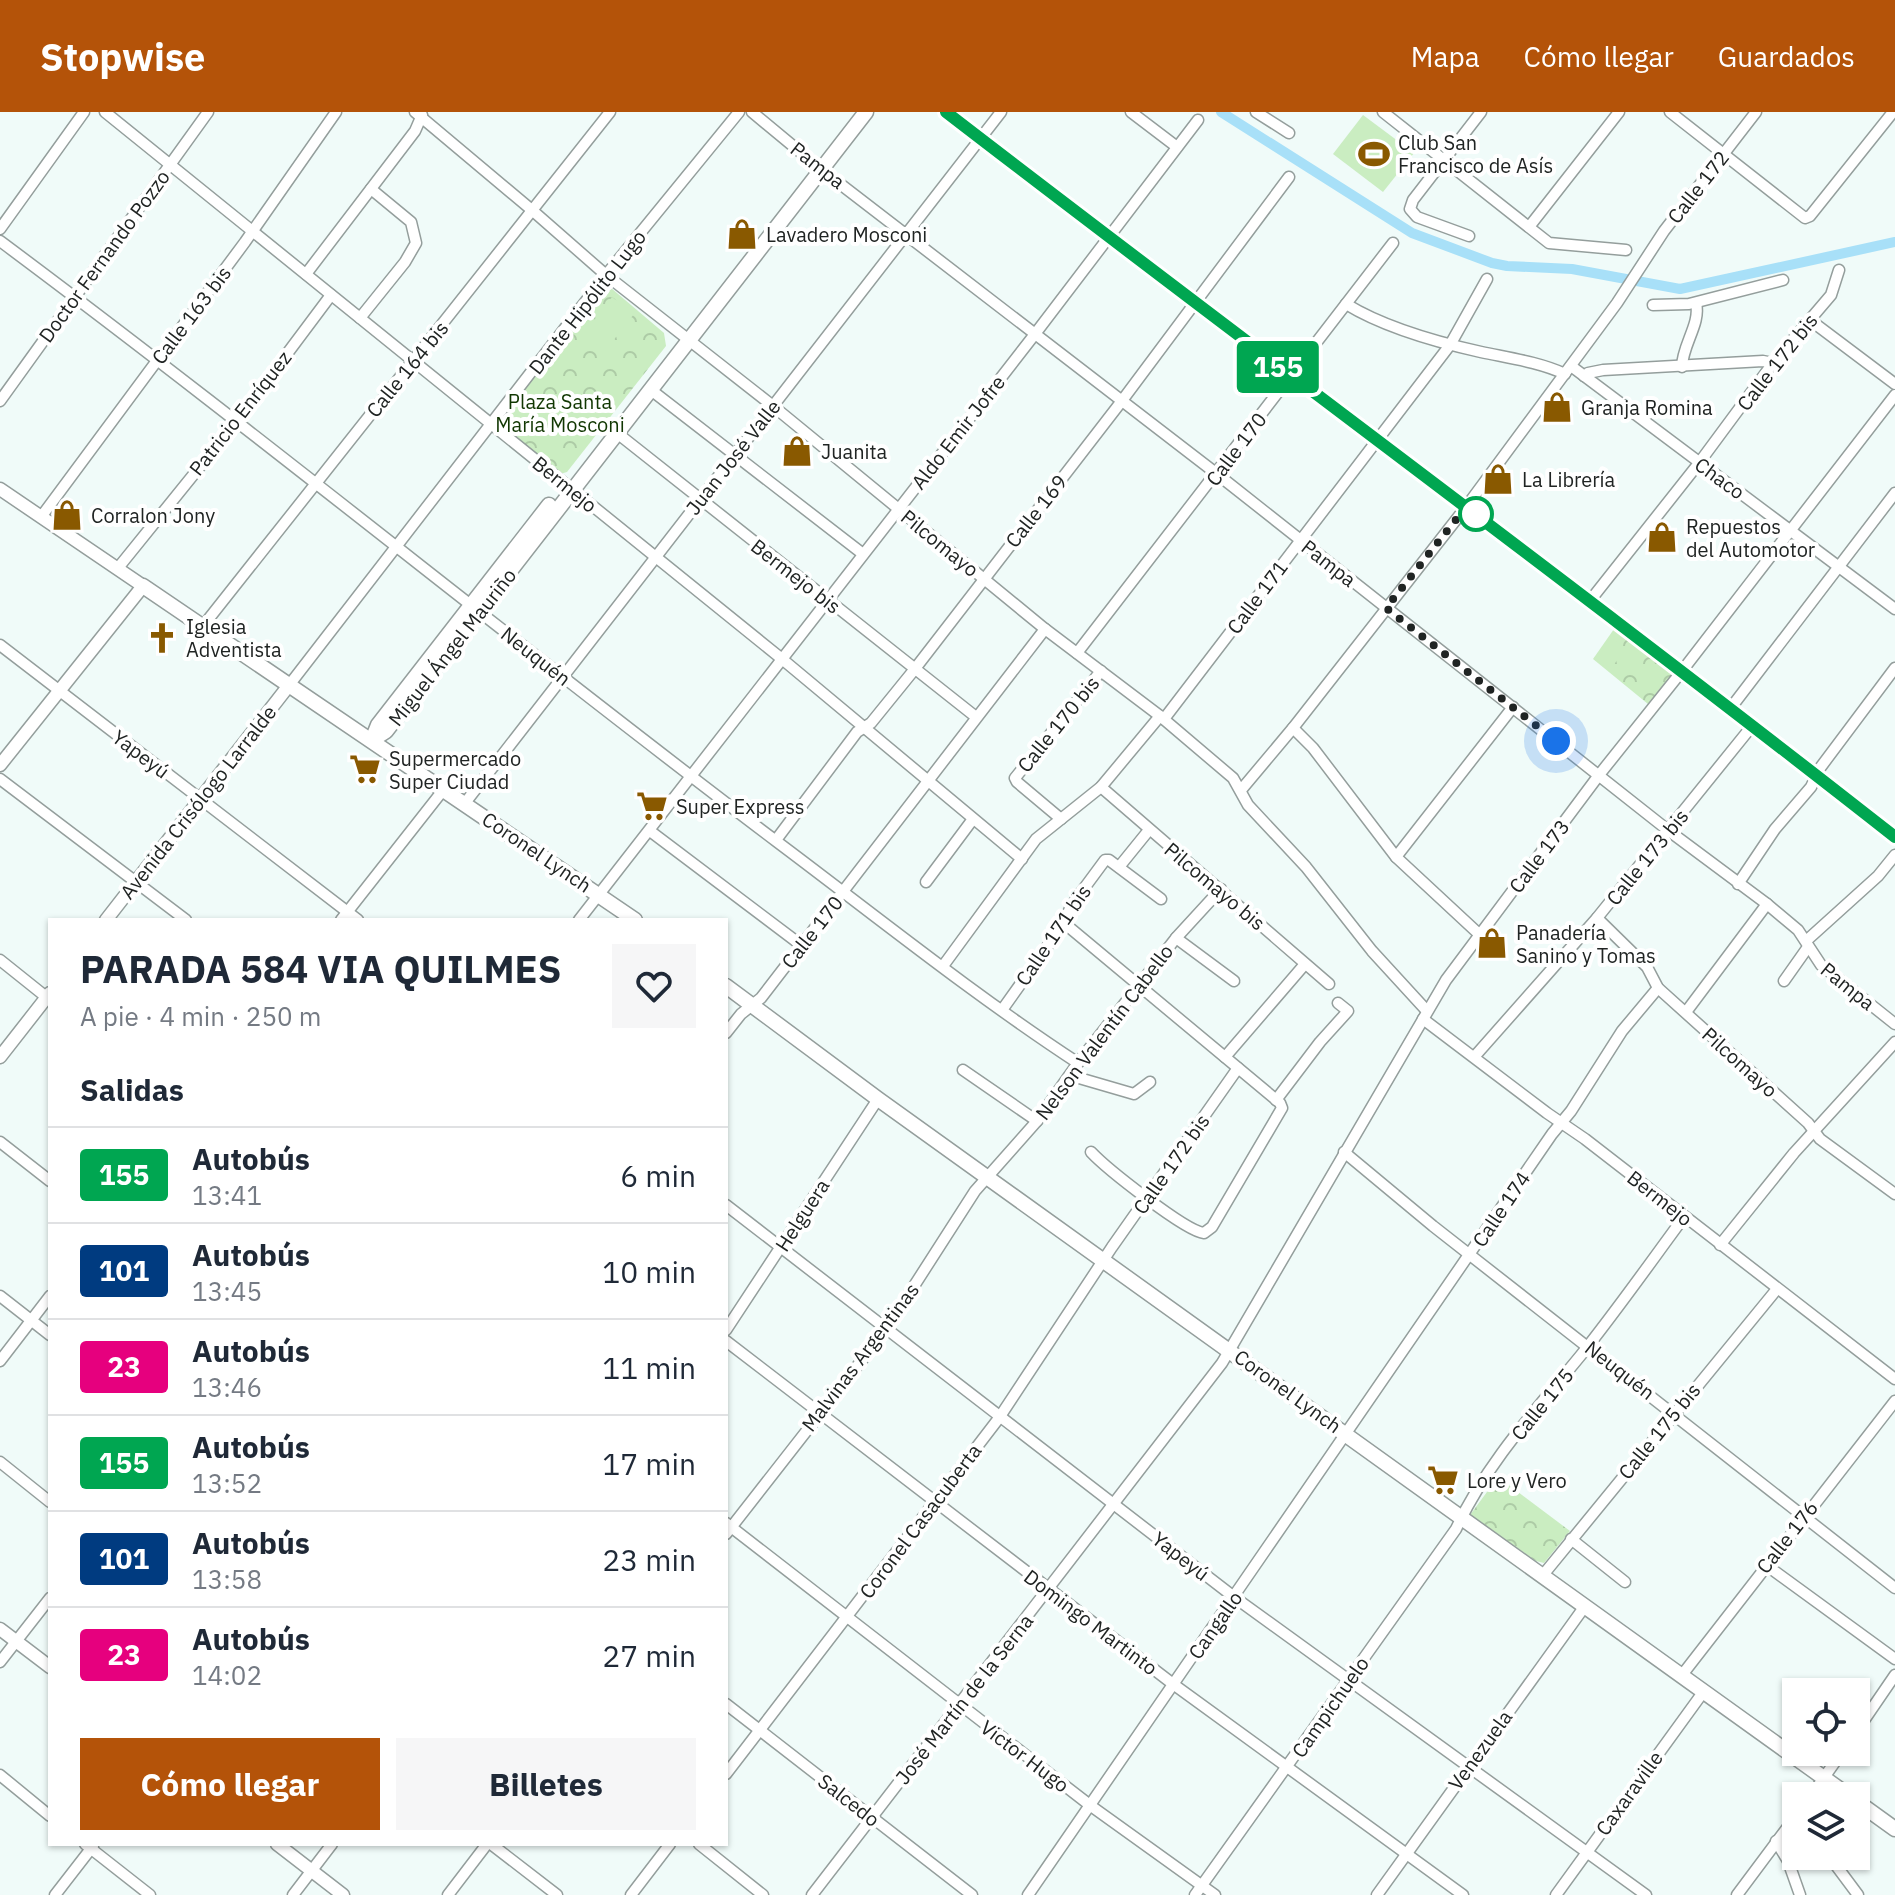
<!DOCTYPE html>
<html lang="es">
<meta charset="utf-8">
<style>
body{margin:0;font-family:"IBM Plex Sans",sans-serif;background:#f6f6f7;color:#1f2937;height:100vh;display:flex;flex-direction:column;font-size:30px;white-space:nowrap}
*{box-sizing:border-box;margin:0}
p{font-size:26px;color:#747a83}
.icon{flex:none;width:44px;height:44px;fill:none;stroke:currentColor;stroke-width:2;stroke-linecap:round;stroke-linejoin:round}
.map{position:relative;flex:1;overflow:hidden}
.sheet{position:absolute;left:48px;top:806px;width:680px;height:928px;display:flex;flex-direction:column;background:#fff;border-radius:0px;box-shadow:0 2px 6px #0004}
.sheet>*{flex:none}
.badge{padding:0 16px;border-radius:6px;font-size:28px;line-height:52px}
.controls{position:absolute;left:1782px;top:1566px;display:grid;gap:16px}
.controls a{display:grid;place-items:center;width:88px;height:88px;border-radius:0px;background:#fff;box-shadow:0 2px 6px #0004;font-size:40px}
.you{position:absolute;width:40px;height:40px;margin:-20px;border:6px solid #fff;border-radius:50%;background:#1a73e8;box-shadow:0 0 0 12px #1a73e833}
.map>.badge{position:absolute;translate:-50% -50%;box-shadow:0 0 0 4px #fff}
h2{padding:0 32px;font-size:30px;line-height:72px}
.round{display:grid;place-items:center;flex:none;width:84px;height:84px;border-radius:0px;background:#f6f6f7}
.head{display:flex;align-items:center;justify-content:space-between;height:136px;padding:0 32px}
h1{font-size:38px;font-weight:700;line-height:60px}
.cta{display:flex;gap:16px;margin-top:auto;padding:16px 32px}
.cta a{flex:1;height:92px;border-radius:0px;background:#b45309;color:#fff;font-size:32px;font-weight:700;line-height:92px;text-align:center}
.cta a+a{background:#f6f6f7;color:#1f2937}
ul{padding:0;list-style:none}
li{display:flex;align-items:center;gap:24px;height:96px;padding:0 32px;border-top:2px solid #e0e1e3}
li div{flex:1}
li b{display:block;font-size:30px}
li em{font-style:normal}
li .badge{min-width:88px;font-weight:700;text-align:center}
header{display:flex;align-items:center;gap:48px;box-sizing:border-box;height:112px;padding:0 40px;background:#b45309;color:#fff}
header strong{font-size:38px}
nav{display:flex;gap:44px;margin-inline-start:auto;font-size:28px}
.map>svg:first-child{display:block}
.park{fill:url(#park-crowns)}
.garden{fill:#caedc1}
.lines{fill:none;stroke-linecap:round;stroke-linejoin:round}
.canal{stroke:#a8e0f8;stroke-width:10}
.minor-casing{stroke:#949e9c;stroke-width:13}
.tertiary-casing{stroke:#949e9c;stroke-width:15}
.secondary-casing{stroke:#949e9c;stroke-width:17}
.minor{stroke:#fff;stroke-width:10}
.tertiary{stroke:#fff;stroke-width:12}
.secondary{stroke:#fff;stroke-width:14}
.line-casing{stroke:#fff;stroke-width:18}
.line{stroke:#00a651;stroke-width:12}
.walk{stroke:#202423;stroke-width:8;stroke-dasharray:0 14.4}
.stop-dot{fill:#fff;stroke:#00a651;stroke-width:4}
.labels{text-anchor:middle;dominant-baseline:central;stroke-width:8;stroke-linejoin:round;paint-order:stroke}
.poi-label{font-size:20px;fill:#202423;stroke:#fff;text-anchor:start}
.street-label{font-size:20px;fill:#202423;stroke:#fff}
.park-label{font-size:20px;fill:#113702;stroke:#fff}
</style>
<header>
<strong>Stopwise</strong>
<nav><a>Mapa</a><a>Cómo llegar</a><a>Guardados</a></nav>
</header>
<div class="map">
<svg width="1895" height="1783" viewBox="0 0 1895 1783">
<defs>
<pattern id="park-crowns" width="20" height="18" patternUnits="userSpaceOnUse" patternTransform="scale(2)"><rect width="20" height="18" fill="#caedc1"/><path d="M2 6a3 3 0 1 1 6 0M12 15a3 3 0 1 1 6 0" fill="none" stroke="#adcba6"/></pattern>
</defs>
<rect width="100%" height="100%" fill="#f0fbf9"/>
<g class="park">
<path d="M606,176H611L664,221L666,234L567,360L560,362L498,312L499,309Z"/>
<path d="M1614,517L1673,562L1648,592L1593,547Z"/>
<path d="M1498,1365L1570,1419L1544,1451L1536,1449L1470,1403Z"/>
</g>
<g class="garden">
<path d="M1363,3L1414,41L1383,80L1333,42Z"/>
<path d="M612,185L634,202L605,239L583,222Z"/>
<path d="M1610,525L1626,536L1610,558L1594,547Z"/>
</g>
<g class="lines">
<path class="canal" d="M1221,0L1412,121L1492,151L1507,154L1572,157L1680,177L1895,130"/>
<defs>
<g id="minor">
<path d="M105,0L782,547L1022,747"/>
<path d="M415,0L533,99L606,163L773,294L1045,517L1160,604L1233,666L1248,693L1306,755L1372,839L1427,899"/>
<path d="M752,0L822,58L1217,362L1669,719L1767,792L1798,818L1821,853L1895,912"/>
<path d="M946,0C1261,243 1581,480 1895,725"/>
<path d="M1131,0L1177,35"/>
<path d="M1256,0L1289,21"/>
<path d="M1383,0L1549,131L1626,138"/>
<path d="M1670,0L1805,106L1810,104L1893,0"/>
<path d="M1529,115L1619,0"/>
<path d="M0,117L84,0"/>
<path d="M1469,124L1417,105L1410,97L1413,88L1481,0"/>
<path d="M0,129C263,325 515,532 776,729C876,804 974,883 1078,951"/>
<path d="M306,162L415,19L422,3"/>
<path d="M1346,192C1385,216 1436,230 1481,240C1509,246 1539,250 1565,262"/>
<path d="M1653,193L1689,192L1783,168"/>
<path d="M360,206L405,150L416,131L411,110L371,77"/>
<path d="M1810,208L1895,272"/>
<path d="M1571,254L1895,497"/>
<path d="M1682,255C1682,233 1701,212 1696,191"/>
<path d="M1584,264L1588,261L1603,258L1763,249L1773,251"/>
<path d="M651,278L863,442"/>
<path d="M0,289L208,0"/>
<path d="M617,321L976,605"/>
<path d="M41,405L245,130L336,0"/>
<path d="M118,456L236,310L331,183"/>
<path d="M1589,490L1699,351L1773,251L1831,183L1839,158"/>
<path d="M203,514L610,0"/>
<path d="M0,533L358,808"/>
<path d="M1077,541L1393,131"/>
<path d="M290,572L606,163L739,0"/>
<path d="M1730,597L1895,381"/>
<path d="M1164,607L1450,233L1487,167"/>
<path d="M1293,616L1313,636L1396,745L1480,823"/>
<path d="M0,667L186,808"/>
<path d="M1101,675L1329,872"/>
<path d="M1241,678L1293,616L1466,395L1617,191L1664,119L1756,0"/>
<path d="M465,691L1001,0"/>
<path d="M1061,707L1017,670L1015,666L1101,559"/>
<path d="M650,719L801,833"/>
<path d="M776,728L857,620L871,611L914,558L1121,290L1289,65"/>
<path d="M1396,745L1513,595"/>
<path d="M1119,755L1149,718"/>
<path d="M926,770L973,707"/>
<path d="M1738,772L1775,717L1811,675L1820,656L1895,556"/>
<path d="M1597,806L1647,855L1658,876L1808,1011L1820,1027L1895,1082"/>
<path d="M341,808L444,677"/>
<path d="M579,808L1035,222L1198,8"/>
<path d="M1064,811L1280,991L1282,996L1212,1115L1204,1121C1185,1119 1106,1056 1091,1040"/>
<path d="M1176,826L1234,869"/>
<path d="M1806,829L1878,764L1895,743"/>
<path d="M0,848L50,888"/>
<path d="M943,854L1036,727L1101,675L1160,604"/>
<path d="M1784,869L1808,835"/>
<path d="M1002,898L1064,811L1071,794L1105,748H1109L1161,787"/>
<path d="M1686,900L1767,792"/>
<path d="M1423,907L1547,1001L1585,1027L1895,1267"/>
<path d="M726,921L741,902L761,886L1045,517"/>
<path d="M1475,944L1597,806L1752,614"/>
<path d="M1225,945L1305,852"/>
<path d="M963,958L1037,1009"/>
<path d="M1072,962L1079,966L1134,982L1150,970"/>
<path d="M1276,988L1320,930L1348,899L1338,891"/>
<path d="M0,1030L50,1069"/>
<path d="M1344,1040L1433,1114L1895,1476"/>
<path d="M726,1093L1234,1485L1646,1783"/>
<path d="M1720,1133L1794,1041L1895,930"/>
<path d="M0,1184L50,1223"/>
<path d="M726,1218L878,987"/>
<path d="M726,1229L1173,1572L1463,1783"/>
<path d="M0,1249L50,1184"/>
<path d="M0,1350L50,1390"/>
<path d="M726,1411L1091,1694L1215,1783"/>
<path d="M726,1422L887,1216L975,1079L1037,1009L1078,951L1176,826L1221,777"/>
<path d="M1571,1427L1625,1470"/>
<path d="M1766,1453L1895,1547"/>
<path d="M1543,1463L1777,1177"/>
<path d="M0,1550L50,1486"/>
<path d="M1682,1563L1895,1289"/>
<path d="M726,1592L972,1783"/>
<path d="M1856,1620L1895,1563"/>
<path d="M726,1662L999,1306L1112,1135L1238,956"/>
<path d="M0,1663L50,1704"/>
<path d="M1811,1684L1842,1640"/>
<path d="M1776,1729L1788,1749L1800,1783"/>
<path d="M85,1732L150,1783"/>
<path d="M491,1732L557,1783"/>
<path d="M699,1732L763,1783"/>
<path d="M1829,1744L1858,1783"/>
<path d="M55,1783L93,1734"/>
<path d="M293,1783L332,1732"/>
<path d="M448,1783L487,1732"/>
<path d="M631,1783L670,1732"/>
<path d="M812,1783L1222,1251L1446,868L1599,663L1682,559L1895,283"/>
<path d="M1028,1783L1552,1022L1571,999L1622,919L1658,876"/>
<path d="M1195,1783L1456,1417C1486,1352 1536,1298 1581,1243C1617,1198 1650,1151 1684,1105"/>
<path d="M1377,1783L1585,1494"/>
<path d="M1556,1783L1704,1579"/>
<path d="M1737,1783L1796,1704"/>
</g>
<g id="tertiary">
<path d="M0,377L143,474L0,653"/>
<path d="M106,808L290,572"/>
<path d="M0,945L50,881"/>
<path d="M0,1517L50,1555"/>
<path d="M277,1732L343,1783"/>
</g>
<g id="secondary">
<path d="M143,474L635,808"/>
<path d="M372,628L386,619L866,0"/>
<path d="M372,628L378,613L549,393"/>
<path d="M726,874L878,987L1849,1684"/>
<path d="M1856,1689L1895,1717"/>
</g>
</defs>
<use href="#minor" class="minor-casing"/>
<use href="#tertiary" class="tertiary-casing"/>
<use href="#secondary" class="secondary-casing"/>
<use href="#minor" class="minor"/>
<use href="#tertiary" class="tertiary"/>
<use href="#secondary" class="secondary"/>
</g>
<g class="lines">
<defs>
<path id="line" d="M946,0C1261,243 1582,479 1895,725"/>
</defs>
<use href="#line" class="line-casing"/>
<use href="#line" class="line"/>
<path class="walk" d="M1476,402L1466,395L1386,496L1556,629"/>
</g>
<defs>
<symbol id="stadium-bare" viewBox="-9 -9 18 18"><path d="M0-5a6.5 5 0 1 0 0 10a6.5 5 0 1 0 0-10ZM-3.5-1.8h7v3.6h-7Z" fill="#895900" stroke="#fff" stroke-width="2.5" paint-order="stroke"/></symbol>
<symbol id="shop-bare" viewBox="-9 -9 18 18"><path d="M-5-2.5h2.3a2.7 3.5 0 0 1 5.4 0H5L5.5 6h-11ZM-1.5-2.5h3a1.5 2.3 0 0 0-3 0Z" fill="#895900" stroke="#fff" stroke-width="2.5" paint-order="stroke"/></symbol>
<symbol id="church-bare" viewBox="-9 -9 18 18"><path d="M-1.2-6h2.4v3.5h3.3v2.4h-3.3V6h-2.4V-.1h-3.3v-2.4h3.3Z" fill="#895900" stroke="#fff" stroke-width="2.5" paint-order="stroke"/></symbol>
<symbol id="supermarket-bare" viewBox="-9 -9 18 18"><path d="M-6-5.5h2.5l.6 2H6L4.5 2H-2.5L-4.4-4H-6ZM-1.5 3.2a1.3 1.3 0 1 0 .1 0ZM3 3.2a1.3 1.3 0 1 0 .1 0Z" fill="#895900" stroke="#fff" stroke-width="2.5" paint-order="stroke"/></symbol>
</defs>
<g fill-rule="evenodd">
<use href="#stadium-bare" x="1352" y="20" width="44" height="44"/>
<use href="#shop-bare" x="720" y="100" width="44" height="44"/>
<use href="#shop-bare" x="1535" y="273" width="44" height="44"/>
<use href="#shop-bare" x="775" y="317" width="44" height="44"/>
<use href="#shop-bare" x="1476" y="345" width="44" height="44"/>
<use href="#shop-bare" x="45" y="381" width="44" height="44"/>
<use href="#shop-bare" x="1640" y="403" width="44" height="44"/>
<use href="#church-bare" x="140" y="504" width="44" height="44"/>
<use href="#supermarket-bare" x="343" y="635" width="44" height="44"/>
<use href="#supermarket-bare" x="630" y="672" width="44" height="44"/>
<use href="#shop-bare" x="1470" y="809" width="44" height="44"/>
<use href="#supermarket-bare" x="1421" y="1346" width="44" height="44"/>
</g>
<circle class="stop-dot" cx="1476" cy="402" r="16"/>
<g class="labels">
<g class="poi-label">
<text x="1398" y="30">Club San<tspan x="1398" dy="23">Francisco de Asís</tspan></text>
<text x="766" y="122">Lavadero Mosconi</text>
<text x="1581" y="295">Granja Romina</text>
<text x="821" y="339">Juanita</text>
<text x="1522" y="367">La Librería</text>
<text x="91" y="403">Corralon Jony</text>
<text x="1686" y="414">Repuestos<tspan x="1686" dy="23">del Automotor</tspan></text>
<text x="186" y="514">Iglesia<tspan x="186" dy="23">Adventista</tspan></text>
<text x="389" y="646">Supermercado<tspan x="389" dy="23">Super Ciudad</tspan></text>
<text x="676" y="694">Super Express</text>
<text x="1516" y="820">Panadería<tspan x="1516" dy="23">Sanino y Tomas</tspan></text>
<text x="1467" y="1368">Lore y Vero</text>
</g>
<g class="street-label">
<text transform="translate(818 53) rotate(38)">Pampa</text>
<text transform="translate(1698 75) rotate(-52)">Calle 172</text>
<text transform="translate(104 144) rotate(-54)">Doctor Fernando Pozzo</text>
<text transform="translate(587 190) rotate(-52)">Dante Hipólito Lugo</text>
<text transform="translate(191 203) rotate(-53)">Calle 163 bis</text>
<text transform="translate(1777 250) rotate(-52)">Calle 172 bis</text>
<text transform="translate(407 257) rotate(-51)">Calle 164 bis</text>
<text transform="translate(240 301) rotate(-52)">Patricio Enríquez</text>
<text transform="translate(958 320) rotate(-52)">Aldo Emir Jofre</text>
<text transform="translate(1236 337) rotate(-53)">Calle 170</text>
<text transform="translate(733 345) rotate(-52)">Juan José Valle</text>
<text transform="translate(1720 366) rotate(36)">Chaco</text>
<text transform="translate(565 372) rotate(39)">Bermejo</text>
<text transform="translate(1036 399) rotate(-52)">Calle 169</text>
<text transform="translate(940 431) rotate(39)">Pilcomayo</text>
<text transform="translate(1329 451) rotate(38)">Pampa</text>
<text transform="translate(796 464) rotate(38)">Bermejo bis</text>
<text transform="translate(1257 485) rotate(-53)">Calle 171</text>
<text transform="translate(452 535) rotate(-52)">Miguel Ángel Mauriño</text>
<text transform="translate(536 544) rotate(38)">Neuquén</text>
<text transform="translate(1058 612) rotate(-51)">Calle 170 bis</text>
<text transform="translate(141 642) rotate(37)">Yapeyú</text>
<text transform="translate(198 690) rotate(-52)">Avenida Crisólogo Larralde</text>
<text transform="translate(537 740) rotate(34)">Coronel Lynch</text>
<text transform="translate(1539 744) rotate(-53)">Calle 173</text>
<text transform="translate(1647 745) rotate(-51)">Calle 173 bis</text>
<text transform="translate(1215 774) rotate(40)">Pilcomayo bis</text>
<text transform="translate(812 820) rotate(-52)">Calle 170</text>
<text transform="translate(1053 823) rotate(-56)">Calle 171 bis</text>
<text transform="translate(1848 874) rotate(39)">Pampa</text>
<text transform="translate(1104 920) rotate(-53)">Nelson Valentín Cabello</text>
<text transform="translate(1740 950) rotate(42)">Pilcomayo</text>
<text transform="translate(1171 1052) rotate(-55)">Calle 172 bis</text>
<text transform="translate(1660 1086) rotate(38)">Bermejo</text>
<text transform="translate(1501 1097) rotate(-56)">Calle 174</text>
<text transform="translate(802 1103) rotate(-57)">Helguera</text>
<text transform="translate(860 1245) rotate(-53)">Malvinas Argentinas</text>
<text transform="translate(1620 1258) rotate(38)">Neuquén</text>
<text transform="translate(1288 1279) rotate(36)">Coronel Lynch</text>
<text transform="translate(1542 1292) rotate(-51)">Calle 175</text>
<text transform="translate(1659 1319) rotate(-51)">Calle 175 bis</text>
<text transform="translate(920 1409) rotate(-53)">Coronel Casacuberta</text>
<text transform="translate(1787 1425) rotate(-52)">Calle 176</text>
<text transform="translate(1181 1444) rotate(38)">Yapeyú</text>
<text transform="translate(1091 1510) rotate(37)">Domingo Martinto</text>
<text transform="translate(1215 1513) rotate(-55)">Cangallo</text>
<text transform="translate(964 1587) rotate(-52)">José Martín de la Serna</text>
<text transform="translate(1330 1595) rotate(-55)">Campichuelo</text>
<text transform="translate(1480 1638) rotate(-54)">Venezuela</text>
<text transform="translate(1025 1644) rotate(37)">Victor Hugo</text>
<text transform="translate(1629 1681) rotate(-54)">Caxaraville</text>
<text transform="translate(849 1688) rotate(38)">Salcedo</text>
</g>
<g class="park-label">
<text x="560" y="289">Plaza Santa<tspan x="560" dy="23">María Mosconi</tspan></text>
</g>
</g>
</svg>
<div class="controls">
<a><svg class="icon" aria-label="locate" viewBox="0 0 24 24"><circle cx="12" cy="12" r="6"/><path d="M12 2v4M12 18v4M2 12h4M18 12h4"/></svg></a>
<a><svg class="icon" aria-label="layers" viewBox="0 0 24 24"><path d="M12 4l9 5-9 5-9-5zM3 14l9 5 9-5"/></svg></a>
</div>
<div class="you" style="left:1556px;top:629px"></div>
<b class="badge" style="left:1278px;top:255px;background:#00a651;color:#fff">155</b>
<section class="sheet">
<div class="head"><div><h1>PARADA 584 VIA QUILMES</h1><p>A pie · 4 min · 250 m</p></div><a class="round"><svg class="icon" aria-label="heart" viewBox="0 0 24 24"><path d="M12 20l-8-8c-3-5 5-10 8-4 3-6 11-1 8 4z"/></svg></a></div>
<h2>Salidas</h2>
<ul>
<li><span class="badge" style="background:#00a651;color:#fff">155</span><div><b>Autobús</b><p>13:41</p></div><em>6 min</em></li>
<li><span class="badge" style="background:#003b80;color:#fff">101</span><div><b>Autobús</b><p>13:45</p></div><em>10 min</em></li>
<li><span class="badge" style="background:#e6007e;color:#fff">23</span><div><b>Autobús</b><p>13:46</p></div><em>11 min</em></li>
<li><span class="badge" style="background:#00a651;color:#fff">155</span><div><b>Autobús</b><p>13:52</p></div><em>17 min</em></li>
<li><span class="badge" style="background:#003b80;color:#fff">101</span><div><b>Autobús</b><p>13:58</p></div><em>23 min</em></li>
<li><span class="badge" style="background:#e6007e;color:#fff">23</span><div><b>Autobús</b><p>14:02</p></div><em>27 min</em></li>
</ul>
<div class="cta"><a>Cómo llegar</a><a>Billetes</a></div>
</section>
</div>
